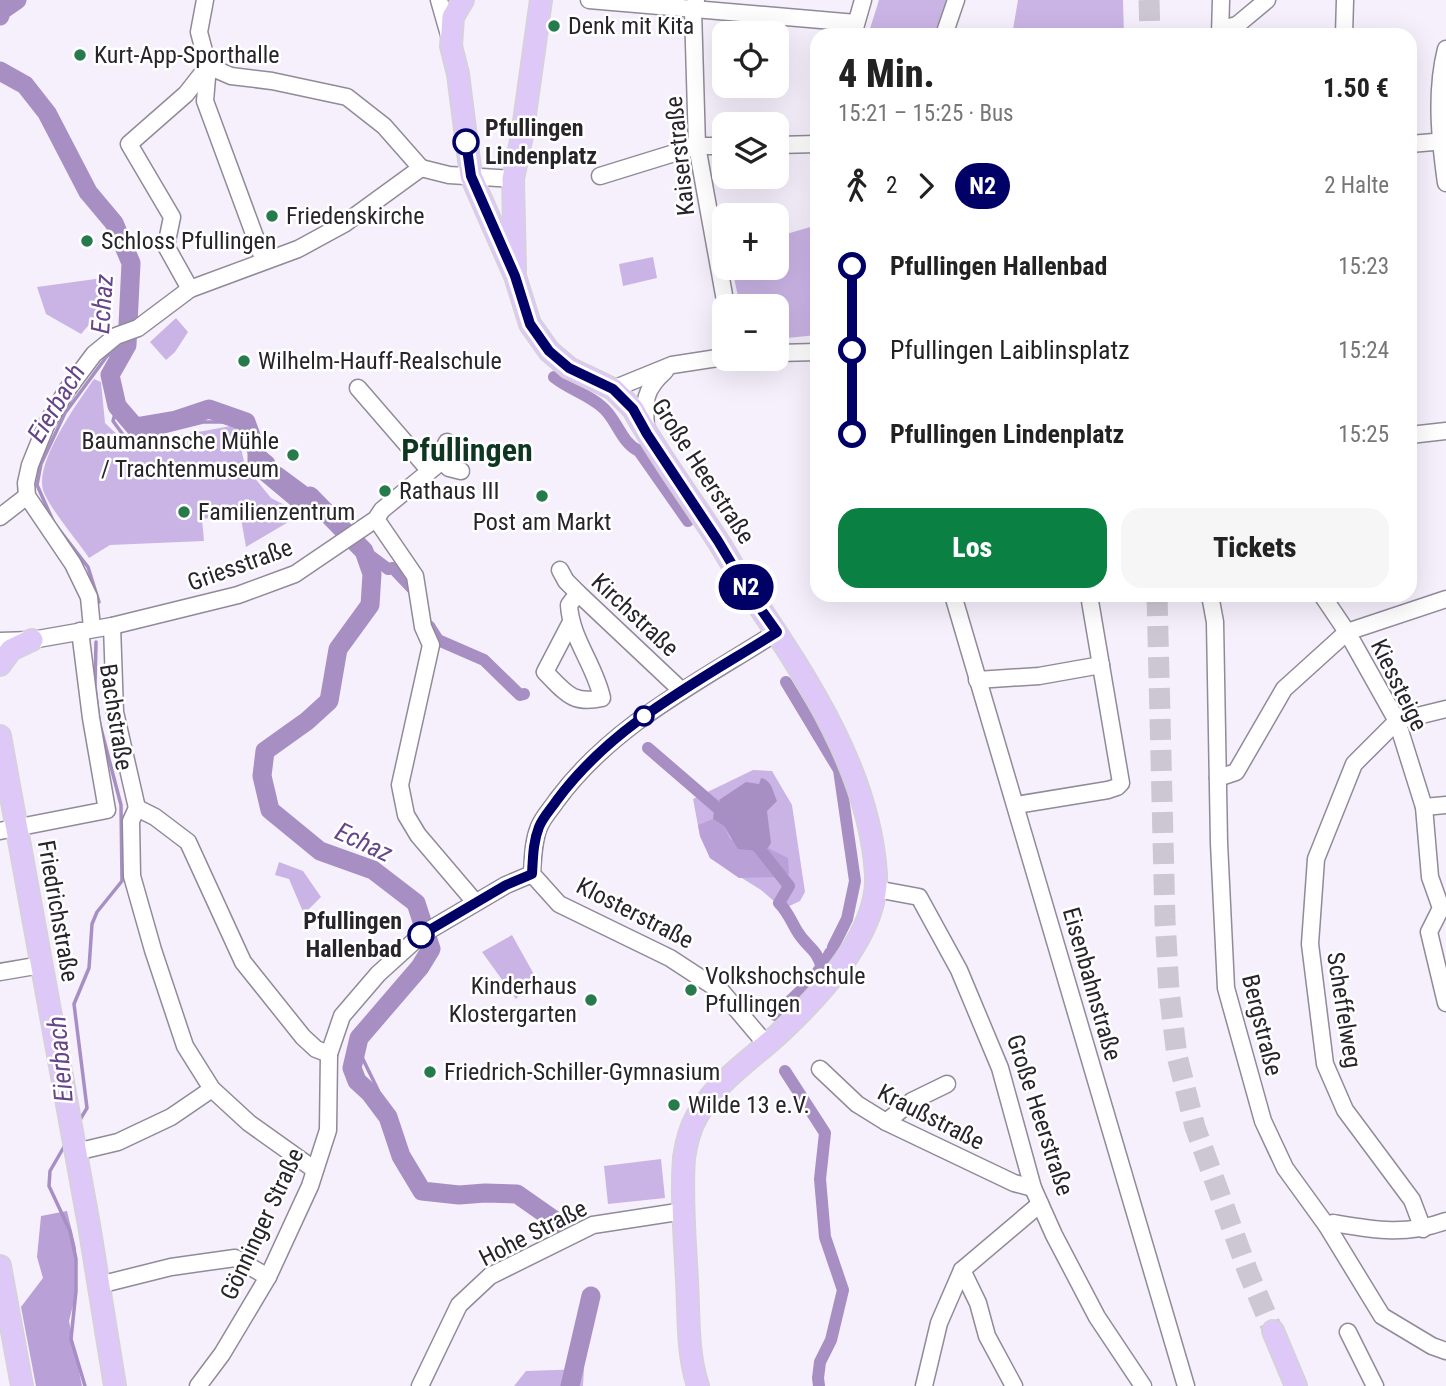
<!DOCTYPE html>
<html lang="de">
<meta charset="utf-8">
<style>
body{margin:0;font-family:"Roboto Condensed",sans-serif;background:#f6f6f6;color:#222;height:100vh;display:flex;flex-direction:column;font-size:26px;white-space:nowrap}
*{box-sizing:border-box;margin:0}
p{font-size:23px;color:#767676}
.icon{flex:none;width:38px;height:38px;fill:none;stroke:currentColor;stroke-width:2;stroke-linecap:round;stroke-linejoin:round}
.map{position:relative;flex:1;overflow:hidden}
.details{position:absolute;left:810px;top:28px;width:607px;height:574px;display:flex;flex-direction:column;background:#fff;border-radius:21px;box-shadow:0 7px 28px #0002}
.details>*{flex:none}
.badge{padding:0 14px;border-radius:23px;font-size:24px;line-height:46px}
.fabs{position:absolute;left:712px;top:21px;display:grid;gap:14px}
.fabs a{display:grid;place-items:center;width:77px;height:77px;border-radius:14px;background:#fff;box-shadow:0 7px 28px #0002;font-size:35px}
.map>.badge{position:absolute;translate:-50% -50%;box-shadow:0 0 0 4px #fff}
.legs{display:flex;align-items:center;gap:10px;height:77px;padding:0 28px;font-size:23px}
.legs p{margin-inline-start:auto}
.head{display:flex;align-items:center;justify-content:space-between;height:119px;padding:0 28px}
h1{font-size:38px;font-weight:800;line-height:52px}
.action{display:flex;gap:14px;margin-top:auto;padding:14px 28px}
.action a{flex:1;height:80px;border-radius:21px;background:#0b8043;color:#fff;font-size:28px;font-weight:800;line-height:80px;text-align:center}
.action a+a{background:#f6f6f6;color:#222}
ul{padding:0 28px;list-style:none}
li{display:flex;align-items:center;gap:24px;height:84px;font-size:26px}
li i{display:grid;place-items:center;width:10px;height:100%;margin:0 9px;background:currentColor}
li i::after{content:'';width:18px;height:18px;margin:-9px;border:5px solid;border-radius:50%;background:#fff}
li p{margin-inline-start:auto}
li:first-child i{background:linear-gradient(#0000 50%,currentColor 0)}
li:last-child i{background:linear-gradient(currentColor 50%,#0000 0)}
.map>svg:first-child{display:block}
.green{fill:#cab4e5}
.forest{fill:#b9a1d7}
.water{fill:#a78fc4}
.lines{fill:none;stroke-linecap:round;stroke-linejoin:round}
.stream{stroke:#a78fc4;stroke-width:3.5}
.canal{stroke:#a78fc4;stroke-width:12}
.river{stroke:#a78fc4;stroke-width:19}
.major-tunnel{stroke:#cdc7d3;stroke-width:21;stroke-dasharray:21 10;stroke-linecap:butt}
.minor-casing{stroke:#918a99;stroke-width:19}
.major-casing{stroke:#d4d3d4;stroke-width:24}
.minor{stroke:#fff;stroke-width:16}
.major{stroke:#dec8f8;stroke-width:21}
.line-1-casing{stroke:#fff;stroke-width:16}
.line-1{stroke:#006;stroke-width:10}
.poi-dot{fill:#277a4c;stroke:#fff;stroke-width:2.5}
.stop-1-dot{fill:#fff;stroke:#006;stroke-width:3.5}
.labels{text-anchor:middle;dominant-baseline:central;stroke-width:5;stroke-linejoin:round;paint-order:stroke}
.poi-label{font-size:24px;fill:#27242a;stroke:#fff;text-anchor:start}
.stop-label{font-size:24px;font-weight:bold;fill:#27242a;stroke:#fff;text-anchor:start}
.street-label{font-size:24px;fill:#27242a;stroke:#fff}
.water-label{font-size:26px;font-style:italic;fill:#664588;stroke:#fff}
.district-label{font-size:32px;font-weight:bold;fill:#0f3620;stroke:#fff}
</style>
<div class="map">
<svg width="1446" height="1386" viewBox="0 0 1446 1386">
<rect width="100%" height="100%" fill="#f6f0fd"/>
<g class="green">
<path d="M879,0H947L935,35H868Z"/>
<path d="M1018,0H1123L1124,35H1012Z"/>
<path d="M817,225V335L777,339V306H740L732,268H777V254L784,252L783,235Z"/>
<path d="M653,257L657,278L623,286L619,264Z"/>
<path d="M110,277L107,304L81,334L46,314L37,287Z"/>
<path d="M176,318L188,332L175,352L166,360L150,342Z"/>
<path d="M94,379L101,382L105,423L128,445L236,425L245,466L271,498L302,514L246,547L240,513L202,519L204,541L110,545L89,558C78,541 49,508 43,490C35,461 78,402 94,379Z"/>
<path d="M753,770L772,771L792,805L805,892L800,901L783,909L761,890L710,858L700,836L693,799Z"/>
<path d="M279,862L303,871L321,897L304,914L289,879L275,875Z"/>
<path d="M512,935L536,978L516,999L482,952Z"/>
<path d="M661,1159L665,1198L608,1204L604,1166Z"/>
<path d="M584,1369L583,1386H514L526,1371Z"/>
</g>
<g class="forest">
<path d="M713,819L724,826L730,839L760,851L768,848L788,858L789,874L778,877L739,878L710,858L700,836L698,825Z"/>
<path d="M67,1211L76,1248L77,1290L69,1321L82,1386H36L21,1307L43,1278L37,1257L41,1216Z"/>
</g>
<path class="water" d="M761,778C772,780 773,792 777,801L767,811L771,843L768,848L760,851L738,849L724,826L713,819L714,811L721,804L719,800L746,782L759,784Z"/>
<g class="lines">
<g class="stream">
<path d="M117,406L113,421L124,436L143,437L203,422H246"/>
<path d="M99,602L88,567L54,523L37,485L41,464L65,413L107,356L127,345"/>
<path d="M357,1047L378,1090L376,1101"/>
<path d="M78,1123L87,1108L74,1004L89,968L92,924L97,912L122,881L121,805L99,721L95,686L96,642"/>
<path d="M65,1145L50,1171L49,1186L70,1231L76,1259V1291L71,1339L85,1386"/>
</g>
<g class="canal">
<path d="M554,377C569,389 587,394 601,406C617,418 620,442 639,451L688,521"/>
<path d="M257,452L269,462"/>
<path d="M279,473L310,496"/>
<path d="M364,551L388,569L393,568L412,588"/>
<path d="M429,626L438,640L484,660L520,695L524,694"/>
<path d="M786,682L839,770L855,881L847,919L833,947"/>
<path d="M648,748L728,817"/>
<path d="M751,838L789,886L779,903C788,912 791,921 797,931C807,948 816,947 822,968"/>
<path d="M775,1015C795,996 817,978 830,953"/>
<path d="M785,1071L825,1133L820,1179L825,1237L843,1290L831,1340L820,1362L818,1378L819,1386"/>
</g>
<g class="river">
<path d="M0,16L1,11L17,0"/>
<path d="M0,71L25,85L47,113L88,192L114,223L131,263L127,345L110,375L117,406L135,427L176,420L209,409L246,422L257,452V465L299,500L310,496L364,551L372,574L370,605L338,649L329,701L307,721L265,751L262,776L270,810L320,851L373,870L416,903L431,949L420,967L359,1038L352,1068L357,1081L370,1093L388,1117L401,1156L422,1191L459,1195L485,1193L517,1194L567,1229"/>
<path d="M570,1386L591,1296"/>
</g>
<g class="major-tunnel">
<path d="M1149,0L1150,35"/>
<path d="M1157,595L1165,920L1169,991L1177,1056L1195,1127L1248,1272L1273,1331"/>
</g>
<defs>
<g id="minor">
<path d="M205,0L199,32L208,66L205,101L264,261"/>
<path d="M439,0L449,35"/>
<path d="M589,0L856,23"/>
<path d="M696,0L693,10L697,146L726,306"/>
<path d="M1221,29L1237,25L1267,0"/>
<path d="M853,35L863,0"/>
<path d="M944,35L956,0"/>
<path d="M1220,35L1221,0"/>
<path d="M1344,35L1345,0"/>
<path d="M1446,49C1435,92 1440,140 1446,183"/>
<path d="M208,66L231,76L272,81L347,97L384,126L421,168"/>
<path d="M1410,144L1446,141"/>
<path d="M777,145L817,144"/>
<path d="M421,168L449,175L513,179"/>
<path d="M600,176L697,146H724"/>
<path d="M190,289L166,246L172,217L129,144L186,94L208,66"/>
<path d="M777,353L817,352"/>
<path d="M358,388L429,470"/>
<path d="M613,389L672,365L724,357"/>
<path d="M646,428C644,401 644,390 665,371"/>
<path d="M1410,435L1446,431"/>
<path d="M442,461L449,468L461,471"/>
<path d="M0,517L27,496"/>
<path d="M376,519L415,576L423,627L431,645L400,785L406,815L418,835L475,902"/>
<path d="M560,570L566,581L578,593L682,691"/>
<path d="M953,595L1186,1386"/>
<path d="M1210,595L1215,622L1219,843L1226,988L1263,1121L1285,1168L1327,1226L1382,1316L1432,1346L1446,1351"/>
<path d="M1322,595L1347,632L1397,721L1424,807L1430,877L1441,908L1429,932L1446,1003"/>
<path d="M570,624L545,672C565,692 572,705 602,698C595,665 571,639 569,605L578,593"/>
<path d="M112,626L115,712L137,808"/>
<path d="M92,628L89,597L73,564L27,496L26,483L30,465L47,423L67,390L94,354L116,336L138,328L190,289L298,249L344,224L421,168"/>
<path d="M0,641L32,640L112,626L238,595L295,574L376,519L382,510L442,461V452L447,442"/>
<path d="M977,680L1039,676L1101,665"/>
<path d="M1218,778L1236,772L1284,689L1347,632L1446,599"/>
<path d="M1016,805L1108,790L1117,787L1121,783L1089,595"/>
<path d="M1424,807L1446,805"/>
<path d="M137,808L131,821L132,876L153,950L185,1046L212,1089L249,1123L315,1170"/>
<path d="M137,808L155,817L188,842L243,962L303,1037L316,1049L329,1054"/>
<path d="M0,831L107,810L91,718L80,631"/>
<path d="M876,889L919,897L959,970L1000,1068L1033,1188L1054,1235L1097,1317L1143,1386"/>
<path d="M0,972L41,965"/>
<path d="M766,1044L722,992L670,958L559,904L532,874C533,858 533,842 539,827C543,817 551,809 557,800C613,724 699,682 777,632"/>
<path d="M820,1069L857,1104L886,1122L1014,1183L1033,1188"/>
<path d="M886,1122L912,1101L947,1084"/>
<path d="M76,1152L118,1142L171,1117L212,1089"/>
<path d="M1327,1226L1333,1223C1374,1230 1405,1236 1446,1221"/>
<path d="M1423,1229L1412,1200L1345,1110L1325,1064L1310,944L1316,859L1354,764L1397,721L1446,709"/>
<path d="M962,1270L978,1303L987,1336L1014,1386"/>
<path d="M99,1285L171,1267L235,1258L268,1277"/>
<path d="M1348,1332L1375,1386"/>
<path d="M198,1386L222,1354L268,1277L310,1186L328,1130L329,1054L342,1016L378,974L421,935L506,885L532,874"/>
<path d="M420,1386L459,1305L490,1276L593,1225L684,1211"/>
<path d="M924,1386L939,1323L962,1270L1040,1204"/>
</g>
<g id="major">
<path d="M463,0L453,17L451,46L458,74L471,176L515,276L530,324L549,351L569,368L613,389L633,409C658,455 690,497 718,541C729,558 738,576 750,593C806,677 870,771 876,875C879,931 822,993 784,1029C754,1058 718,1079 697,1116C690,1128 686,1144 684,1158C681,1198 685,1240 687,1281C689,1315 687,1353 698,1386"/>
<path d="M515,269L513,179L522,136L541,0"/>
<path d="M0,665L11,650L32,640"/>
<path d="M0,736L89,1225L115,1386"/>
<path d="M0,1266L22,1386"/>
<path d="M1273,1331L1296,1386"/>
</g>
</defs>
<use href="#minor" class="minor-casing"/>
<use href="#major" class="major-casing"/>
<use href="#minor" class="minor"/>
<use href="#major" class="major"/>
</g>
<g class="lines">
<defs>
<path id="line-1" d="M421,935L506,885L532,874C533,858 533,842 539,827C543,817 551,809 557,800C613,724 699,681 777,632L748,591L718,541L647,434L633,409L613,389L569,368L549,351L530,324L515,276L471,176L466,142"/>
</defs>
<use href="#line-1" class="line-1-casing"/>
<use href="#line-1" class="line-1"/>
</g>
<g class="poi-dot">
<circle cx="554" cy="26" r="7"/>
<circle cx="80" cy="55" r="7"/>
<circle cx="272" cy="216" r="7"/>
<circle cx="87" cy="241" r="7"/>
<circle cx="244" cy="361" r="7"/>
<circle cx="293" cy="455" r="7"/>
<circle cx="385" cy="491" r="7"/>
<circle cx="542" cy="496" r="7"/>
<circle cx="184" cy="512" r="7"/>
<circle cx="691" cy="990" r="7"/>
<circle cx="591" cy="1000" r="7"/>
<circle cx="430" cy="1072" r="7"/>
<circle cx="674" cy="1105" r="7"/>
</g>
<g class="stop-1-dot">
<circle cx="466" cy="142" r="12"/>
<circle cx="644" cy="716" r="9"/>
<circle cx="421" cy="935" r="12"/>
</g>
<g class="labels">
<g class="poi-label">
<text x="568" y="26">Denk mit Kita</text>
<text x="94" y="55">Kurt-App-Sporthalle</text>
<text x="286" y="216">Friedenskirche</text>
<text x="101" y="241">Schloss Pfullingen</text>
<text x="258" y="361">Wilhelm-Hauff-Realschule</text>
<text x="279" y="441" text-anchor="end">Baumannsche Mühle<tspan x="279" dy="28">/ Trachtenmuseum</tspan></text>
<text x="399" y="491">Rathaus III</text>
<text x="198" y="512">Familienzentrum</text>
<text x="542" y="522" text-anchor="middle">Post am Markt</text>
<text x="705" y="976">Volkshochschule<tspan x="705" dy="28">Pfullingen</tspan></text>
<text x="577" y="986" text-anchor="end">Kinderhaus<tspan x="577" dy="28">Klostergarten</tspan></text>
<text x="444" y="1072">Friedrich-Schiller-Gymnasium</text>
<text x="688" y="1105">Wilde 13 e.V.</text>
</g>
<g class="stop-label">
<text x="485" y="128">Pfullingen<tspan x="485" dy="28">Lindenplatz</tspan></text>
<text x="402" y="921" text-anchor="end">Pfullingen<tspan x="402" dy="28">Hallenbad</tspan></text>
</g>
<g class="street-label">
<text transform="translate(680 156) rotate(-96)">Kaiserstraße</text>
<text transform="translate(703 471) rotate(57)">Große Heerstraße</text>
<text transform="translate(240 565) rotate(-20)">Griesstraße</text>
<text transform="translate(635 615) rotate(43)">Kirchstraße</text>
<text transform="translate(1399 685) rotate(64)">Kiessteige</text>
<text transform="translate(116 717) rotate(81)">Bachstraße</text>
<text transform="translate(58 911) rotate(80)">Friedrichstraße</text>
<text transform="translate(635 913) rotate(27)">Klosterstraße</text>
<text transform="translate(1092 984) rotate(74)">Eisenbahnstraße</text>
<text transform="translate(1344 1010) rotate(81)">Scheffelweg</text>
<text transform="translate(1262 1025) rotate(76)">Bergstraße</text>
<text transform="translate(1040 1115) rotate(72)">Große Heerstraße</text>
<text transform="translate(931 1117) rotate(27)">Kraußstraße</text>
<text transform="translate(262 1224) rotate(-65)">Gönninger Straße</text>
<text transform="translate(533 1233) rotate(-27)">Hohe Straße</text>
</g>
<g class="water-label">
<text transform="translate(102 304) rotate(-86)">Echaz</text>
<text transform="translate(56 403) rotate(-59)">Eierbach</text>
<text transform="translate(364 842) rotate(25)">Echaz</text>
<text transform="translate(60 1059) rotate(-95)">Eierbach</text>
</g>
<g class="district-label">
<text x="467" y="450">Pfullingen</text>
</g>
</g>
</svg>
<div class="fabs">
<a><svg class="icon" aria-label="locate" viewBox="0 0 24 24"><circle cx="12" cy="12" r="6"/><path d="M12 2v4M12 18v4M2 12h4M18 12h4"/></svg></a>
<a><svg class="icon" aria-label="layers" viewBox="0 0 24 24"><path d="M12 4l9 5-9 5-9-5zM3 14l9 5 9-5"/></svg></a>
<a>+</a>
<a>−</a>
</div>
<b class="badge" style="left:746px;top:587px;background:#006;color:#fff">N2</b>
<section class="details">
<div class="head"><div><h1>4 Min.</h1><p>15:21 – 15:25 · Bus</p></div><b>1.50 €</b></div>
<div class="legs"><svg class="icon" aria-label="walk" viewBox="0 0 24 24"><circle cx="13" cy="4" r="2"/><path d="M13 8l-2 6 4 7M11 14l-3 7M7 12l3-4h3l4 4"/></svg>2<svg class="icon" aria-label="forward" viewBox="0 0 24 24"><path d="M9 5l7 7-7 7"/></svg><b class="badge" style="background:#006;color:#fff">N2</b><p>2 Halte</p></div>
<ul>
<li><i style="color:#006"></i><b>Pfullingen Hallenbad</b><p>15:23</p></li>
<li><i style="color:#006"></i><span>Pfullingen Laiblinsplatz</span><p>15:24</p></li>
<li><i style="color:#006"></i><b>Pfullingen Lindenplatz</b><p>15:25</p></li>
</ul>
<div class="action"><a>Los</a><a>Tickets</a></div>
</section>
</div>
